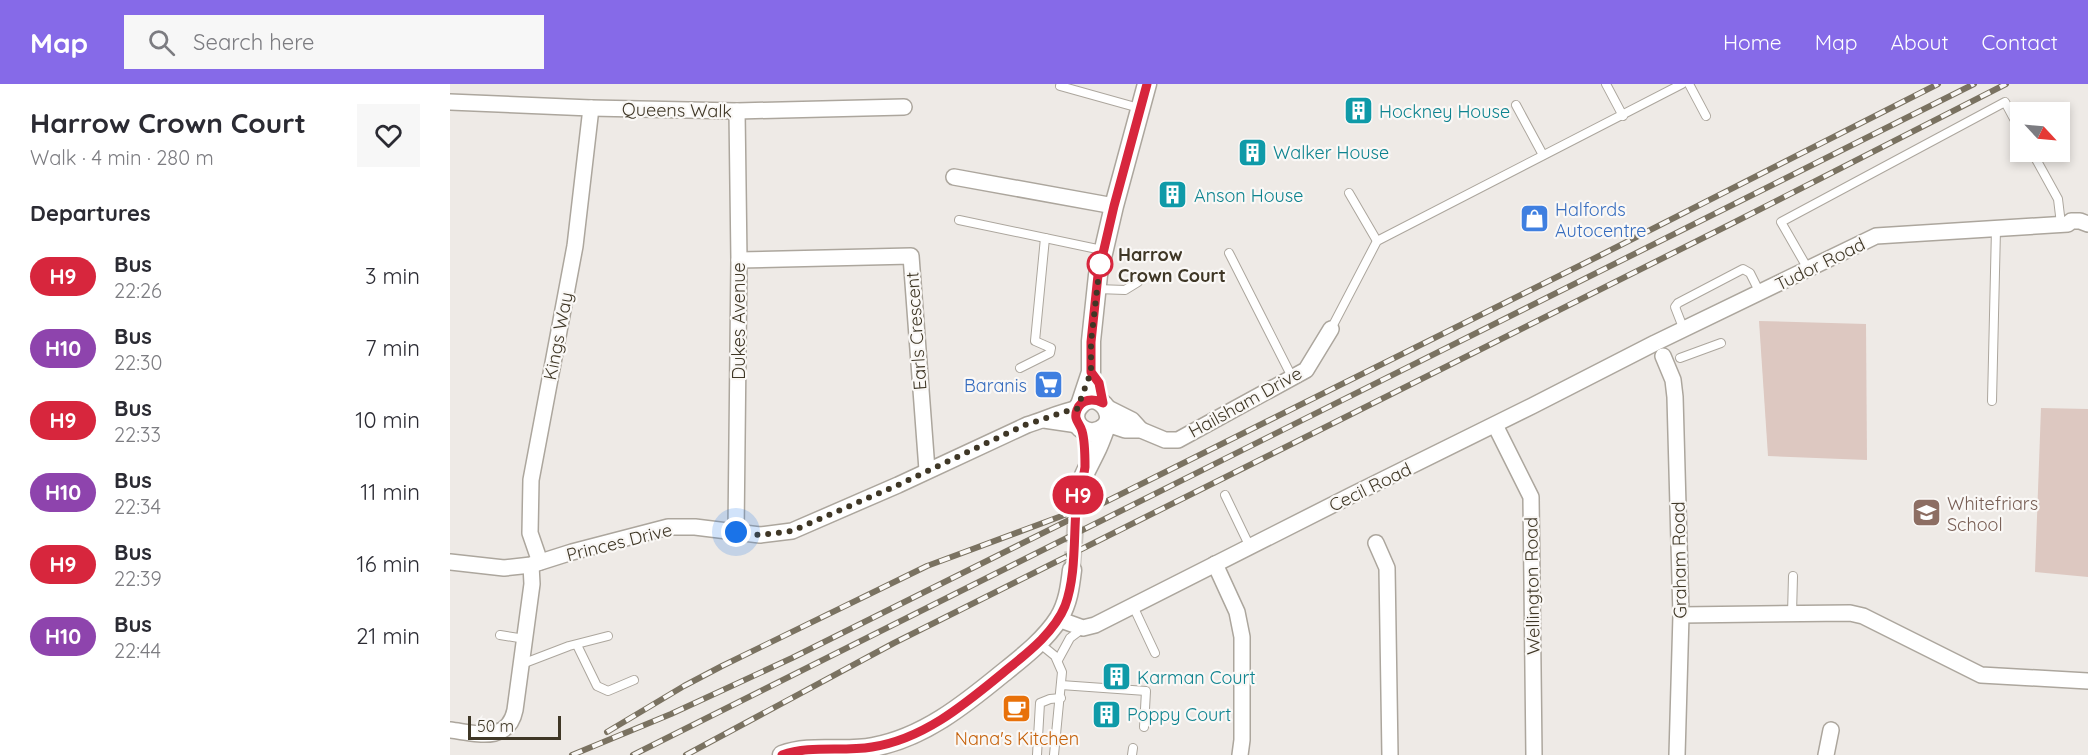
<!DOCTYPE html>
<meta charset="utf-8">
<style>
body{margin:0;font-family:Quicksand,sans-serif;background:#f7f7f7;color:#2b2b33;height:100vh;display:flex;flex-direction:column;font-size:22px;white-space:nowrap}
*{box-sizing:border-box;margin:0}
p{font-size:20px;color:#7c7c81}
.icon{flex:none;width:33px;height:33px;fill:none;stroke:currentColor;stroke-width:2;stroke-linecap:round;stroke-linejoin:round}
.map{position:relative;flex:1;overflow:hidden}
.details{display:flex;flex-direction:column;background:#fff;width:450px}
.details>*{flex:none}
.badge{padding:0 12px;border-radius:20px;font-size:21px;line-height:39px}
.needle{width:39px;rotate:116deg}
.buttons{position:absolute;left:1560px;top:18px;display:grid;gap:12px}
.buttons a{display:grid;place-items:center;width:60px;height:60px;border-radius:0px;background:#fff;box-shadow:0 3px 9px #0003;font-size:30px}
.scale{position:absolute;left:18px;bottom:15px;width:93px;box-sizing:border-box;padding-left:6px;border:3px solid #3f3726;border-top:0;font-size:16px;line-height:21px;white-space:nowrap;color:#3f3726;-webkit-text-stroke:4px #faf8f6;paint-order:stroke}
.you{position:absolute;width:30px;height:30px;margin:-15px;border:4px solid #fff;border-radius:50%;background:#1a73e8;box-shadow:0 0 0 9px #1a73e833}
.map>.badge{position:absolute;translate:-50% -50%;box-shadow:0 0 0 3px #fff}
h2{padding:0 30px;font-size:22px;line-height:54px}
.round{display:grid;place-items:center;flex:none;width:63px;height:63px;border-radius:0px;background:#f7f7f7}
.headline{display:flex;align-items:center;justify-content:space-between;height:102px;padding:0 30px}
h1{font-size:28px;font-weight:700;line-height:45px}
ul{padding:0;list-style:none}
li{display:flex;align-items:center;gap:18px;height:72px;padding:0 30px}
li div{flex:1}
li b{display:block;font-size:22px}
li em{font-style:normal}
li .badge{min-width:66px;font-weight:700;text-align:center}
header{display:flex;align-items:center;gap:36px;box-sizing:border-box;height:84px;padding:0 30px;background:#866ae8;color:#fff}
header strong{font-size:28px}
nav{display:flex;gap:33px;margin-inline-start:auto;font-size:21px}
.search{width:420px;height:54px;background:#f7f7f7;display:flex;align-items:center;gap:15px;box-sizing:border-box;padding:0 21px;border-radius:0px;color:#7c7c81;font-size:22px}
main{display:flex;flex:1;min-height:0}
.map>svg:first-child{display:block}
.green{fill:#ddc8c1}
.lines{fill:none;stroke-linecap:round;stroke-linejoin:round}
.tertiary-tunnel{stroke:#cbc6c0;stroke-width:18;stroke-dasharray:18 9;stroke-linecap:butt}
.service-casing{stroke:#aca69d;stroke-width:10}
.minor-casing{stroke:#aca69d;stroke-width:18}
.tertiary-casing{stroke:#aca69d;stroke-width:21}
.service{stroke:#fff;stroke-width:8}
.minor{stroke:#fff;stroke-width:15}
.tertiary{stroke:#fff;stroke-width:18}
.rail-casing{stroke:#7a7261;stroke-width:6}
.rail{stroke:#faf8f6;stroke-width:4;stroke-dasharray:11;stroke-linecap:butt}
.line-casing{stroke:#fff;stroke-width:14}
.line{stroke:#d7263d;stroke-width:9}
.walk{stroke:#3f3726;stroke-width:6;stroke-dasharray:0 10.8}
.stop-dot{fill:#fff;stroke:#d7263d;stroke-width:3}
.labels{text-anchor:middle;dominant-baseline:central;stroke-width:4.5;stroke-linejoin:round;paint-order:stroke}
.street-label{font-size:18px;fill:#3f3726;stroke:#faf8f6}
.culture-label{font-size:18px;fill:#0d838f;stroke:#faf8f6;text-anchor:start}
.shop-label{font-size:18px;fill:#366cbe;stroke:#faf8f6;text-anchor:start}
.stop-label{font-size:18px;font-weight:bold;fill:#3f3726;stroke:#faf8f6;text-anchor:start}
.education-label{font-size:18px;fill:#785e54;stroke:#faf8f6;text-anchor:start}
.food-label{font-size:18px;fill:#c56008;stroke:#faf8f6}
</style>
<header>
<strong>Map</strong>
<div class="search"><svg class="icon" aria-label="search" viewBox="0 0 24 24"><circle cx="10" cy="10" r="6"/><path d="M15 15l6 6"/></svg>Search here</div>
<nav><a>Home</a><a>Map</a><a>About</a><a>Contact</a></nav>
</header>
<main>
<section class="details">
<div class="headline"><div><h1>Harrow Crown Court</h1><p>Walk · 4 min · 280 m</p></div><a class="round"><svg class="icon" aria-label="heart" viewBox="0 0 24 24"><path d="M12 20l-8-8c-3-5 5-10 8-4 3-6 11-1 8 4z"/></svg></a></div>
<h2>Departures</h2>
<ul>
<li><span class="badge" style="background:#d7263d;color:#fff">H9</span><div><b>Bus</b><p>22:26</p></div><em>3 min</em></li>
<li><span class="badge" style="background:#8e44ad;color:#fff">H10</span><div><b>Bus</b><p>22:30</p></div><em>7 min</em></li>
<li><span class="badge" style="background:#d7263d;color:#fff">H9</span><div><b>Bus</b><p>22:33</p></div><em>10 min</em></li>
<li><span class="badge" style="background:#8e44ad;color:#fff">H10</span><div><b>Bus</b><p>22:34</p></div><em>11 min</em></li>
<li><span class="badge" style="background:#d7263d;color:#fff">H9</span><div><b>Bus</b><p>22:39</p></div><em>16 min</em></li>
<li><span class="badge" style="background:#8e44ad;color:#fff">H10</span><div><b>Bus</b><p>22:44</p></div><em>21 min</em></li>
</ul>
</section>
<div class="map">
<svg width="1638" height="671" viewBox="0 0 1638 671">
<rect width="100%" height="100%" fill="#eeeae6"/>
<g class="green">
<path d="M1309,237L1416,240L1417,376L1318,372Z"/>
<path d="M1591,324L1638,325V493L1585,488Z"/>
</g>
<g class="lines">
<path class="tertiary-tunnel" d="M622,486L627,420"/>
<defs>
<g id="service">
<path d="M1156,0L1173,32"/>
<path d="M1239,0L1256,32"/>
<path d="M610,2L689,24"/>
<path d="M1066,21L1093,71"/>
<path d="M1582,68L1608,115L1611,140"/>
<path d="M899,109L927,157"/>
<path d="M509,136L652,166"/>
<path d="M779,169L842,293"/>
<path d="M1358,185L1331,138L1555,18L1570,46"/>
<path d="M647,205L675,206L688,198"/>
<path d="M881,245L927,157L1232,0"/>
<path d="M1234,246L1225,223L1228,219L1293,185L1300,189L1310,209"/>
<path d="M1230,274L1271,259"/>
<path d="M570,284L600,269L601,264L585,257L595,154"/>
<path d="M1542,317L1546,145"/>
<path d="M775,411L800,463"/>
<path d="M683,522L705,569"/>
<path d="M1342,530L1343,492"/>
<path d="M50,551L75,555"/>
<path d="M589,559L605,572L612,588L604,671"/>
<path d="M127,561L147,602L158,607L184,596"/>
<path d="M608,576L620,554L632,545"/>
<path d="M72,580L119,562L158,552"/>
<path d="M611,601L696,607L694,643"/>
<path d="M587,671L590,619L600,615L611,614"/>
<path d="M682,671L683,664"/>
</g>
<g id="minor">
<path d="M0,18L141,24L287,27L454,23"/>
<path d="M504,93L664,122"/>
<path d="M289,176L461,172L477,386"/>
<path d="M1213,272L1223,296L1225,313L1231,531L1227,671"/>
<path d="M656,323L682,336L691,346"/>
<path d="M594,336L628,341"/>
<path d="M657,340L675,346H691L715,356H728L856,286L881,245"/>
<path d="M1045,341L1081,413L1084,671"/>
<path d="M286,448L289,176L287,27"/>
<path d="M926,459L937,484L940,671"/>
<path d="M0,478L54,484L81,481L122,468L218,443H245L310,451L342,447L448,401L577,341C594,336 609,328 627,325"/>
<path d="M90,478L80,449L81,396L125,162L141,24"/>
<path d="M765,480L787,528L792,553V656L790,671"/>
<path d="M1231,531L1400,529L1413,532L1531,591L1638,597"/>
<path d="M608,535L633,544L645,541L902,411L1082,322L1205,259L1426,152L1618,140L1621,137H1630L1638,140"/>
<path d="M0,646C25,649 58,660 65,626L82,500L81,481"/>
<path d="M1376,671L1381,646"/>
</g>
<g id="tertiary">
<path d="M630,321L641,288V257L648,191L664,122L697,0"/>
<path d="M627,420C629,396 636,388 646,367C651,357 654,346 659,336C660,321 643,307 630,321C615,337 638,359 656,342"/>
<path d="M332,671C361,660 392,669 423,663C473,654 514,621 553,589C573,573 595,556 609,534C618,519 620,503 622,486"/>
</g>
</defs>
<use href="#service" class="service-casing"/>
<use href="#minor" class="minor-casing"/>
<use href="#tertiary" class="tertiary-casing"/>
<use href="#service" class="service"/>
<use href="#minor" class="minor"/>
<use href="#tertiary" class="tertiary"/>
<defs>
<g id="rail">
<path d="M157,648L234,602L272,582L477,482L617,430"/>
<path d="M122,671L221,630L342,574L1151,171L1488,0"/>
<path d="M183,671L1524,0"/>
<path d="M236,671L444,559L1279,141L1556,0"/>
</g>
</defs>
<use href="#rail" class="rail-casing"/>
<use href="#rail" class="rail"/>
</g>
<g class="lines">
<defs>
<path id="line" d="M332,671C361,661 392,668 422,663C474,655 515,620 554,588C576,570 604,549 615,522C627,490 623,448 627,414C629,404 634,393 635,383C635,373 635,357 632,347C630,339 623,336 627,326C631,315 643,314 653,319L649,299L641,288V258L648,191L664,122L697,0"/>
</defs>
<use href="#line" class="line-casing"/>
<use href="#line" class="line"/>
<path class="walk" d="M286,448L310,451L342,447L448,401L577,340C594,336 609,328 627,325L641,288V258L650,180"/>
</g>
<defs>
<symbol id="building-square" viewBox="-11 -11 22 22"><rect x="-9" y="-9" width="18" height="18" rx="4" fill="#0f9aa8" stroke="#faf8f6"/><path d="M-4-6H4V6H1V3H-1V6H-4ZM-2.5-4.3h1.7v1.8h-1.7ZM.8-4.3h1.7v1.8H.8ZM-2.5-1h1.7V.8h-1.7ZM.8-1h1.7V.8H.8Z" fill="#fff"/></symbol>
<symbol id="shop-square" viewBox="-11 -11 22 22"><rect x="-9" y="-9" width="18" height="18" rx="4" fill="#3f7fe0" stroke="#faf8f6"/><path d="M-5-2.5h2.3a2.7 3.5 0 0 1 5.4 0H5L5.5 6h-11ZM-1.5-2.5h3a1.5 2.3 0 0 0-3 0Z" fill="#fff"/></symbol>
<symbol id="supermarket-square" viewBox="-11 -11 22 22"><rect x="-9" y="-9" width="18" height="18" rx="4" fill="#3f7fe0" stroke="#faf8f6"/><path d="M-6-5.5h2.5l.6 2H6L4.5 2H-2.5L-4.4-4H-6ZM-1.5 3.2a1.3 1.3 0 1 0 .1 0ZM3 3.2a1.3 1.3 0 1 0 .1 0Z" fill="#fff"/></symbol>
<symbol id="school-square" viewBox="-11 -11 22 22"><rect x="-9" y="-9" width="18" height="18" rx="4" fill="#8d6e63" stroke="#faf8f6"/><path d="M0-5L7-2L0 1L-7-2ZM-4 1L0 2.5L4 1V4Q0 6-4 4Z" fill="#fff"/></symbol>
<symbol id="cafe-square" viewBox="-11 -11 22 22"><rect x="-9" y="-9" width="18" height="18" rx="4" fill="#e8710a" stroke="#faf8f6"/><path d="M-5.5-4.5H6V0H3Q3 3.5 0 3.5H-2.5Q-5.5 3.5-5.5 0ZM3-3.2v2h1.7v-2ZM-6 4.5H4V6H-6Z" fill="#fff"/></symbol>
</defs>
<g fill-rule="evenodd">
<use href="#building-square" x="892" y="10" width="33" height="33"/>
<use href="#building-square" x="786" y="52" width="33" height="33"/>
<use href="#building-square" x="706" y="94" width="33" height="33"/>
<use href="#shop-square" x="1068" y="118" width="33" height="33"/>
<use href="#supermarket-square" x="582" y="284" width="33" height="33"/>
<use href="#school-square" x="1460" y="412" width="33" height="33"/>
<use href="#building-square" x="650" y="576" width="33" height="33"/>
<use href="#cafe-square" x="550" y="608" width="33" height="33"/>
<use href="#building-square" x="640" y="614" width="33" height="33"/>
</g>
<circle class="stop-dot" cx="650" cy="180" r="12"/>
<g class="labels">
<g class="street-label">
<text transform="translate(227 26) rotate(1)">Queens Walk</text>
<text transform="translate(1370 180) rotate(-26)">Tudor Road</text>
<text transform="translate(288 237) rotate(-90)">Dukes Avenue</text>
<text transform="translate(466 247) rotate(-94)">Earls Crescent</text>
<text transform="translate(108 252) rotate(-79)">Kings Way</text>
<text transform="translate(795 318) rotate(-29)">Hailsham Drive</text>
<text transform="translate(920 403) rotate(-26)">Cecil Road</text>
<text transform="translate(169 458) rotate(-14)">Princes Drive</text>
<text transform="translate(1229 476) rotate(-91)">Graham Road</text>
<text transform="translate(1082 502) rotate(-91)">Wellington Road</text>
</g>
<g class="culture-label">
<text x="929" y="27">Hockney House</text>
<text x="823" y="68">Walker House</text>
<text x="744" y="111">Anson House</text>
<text x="687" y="593">Karman Court</text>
<text x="677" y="630">Poppy Court</text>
</g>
<g class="shop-label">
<text x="1105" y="125">Halfords<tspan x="1105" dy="21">Autocentre</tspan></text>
<text x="577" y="301" text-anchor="end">Baranis</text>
</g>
<g class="stop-label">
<text x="668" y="170">Harrow<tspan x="668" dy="21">Crown Court</tspan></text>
</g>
<g class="education-label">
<text x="1497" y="419">Whitefriars<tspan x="1497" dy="21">School</tspan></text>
</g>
<g class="food-label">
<text x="567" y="654">Nana's Kitchen</text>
</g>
</g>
</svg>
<div class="buttons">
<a><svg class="needle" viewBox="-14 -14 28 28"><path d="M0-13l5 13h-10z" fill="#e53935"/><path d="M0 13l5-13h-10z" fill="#7c7c81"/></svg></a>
</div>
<div class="scale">50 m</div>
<div class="you" style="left:286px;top:448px"></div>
<b class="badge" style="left:628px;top:411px;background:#d7263d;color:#fff">H9</b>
</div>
</main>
